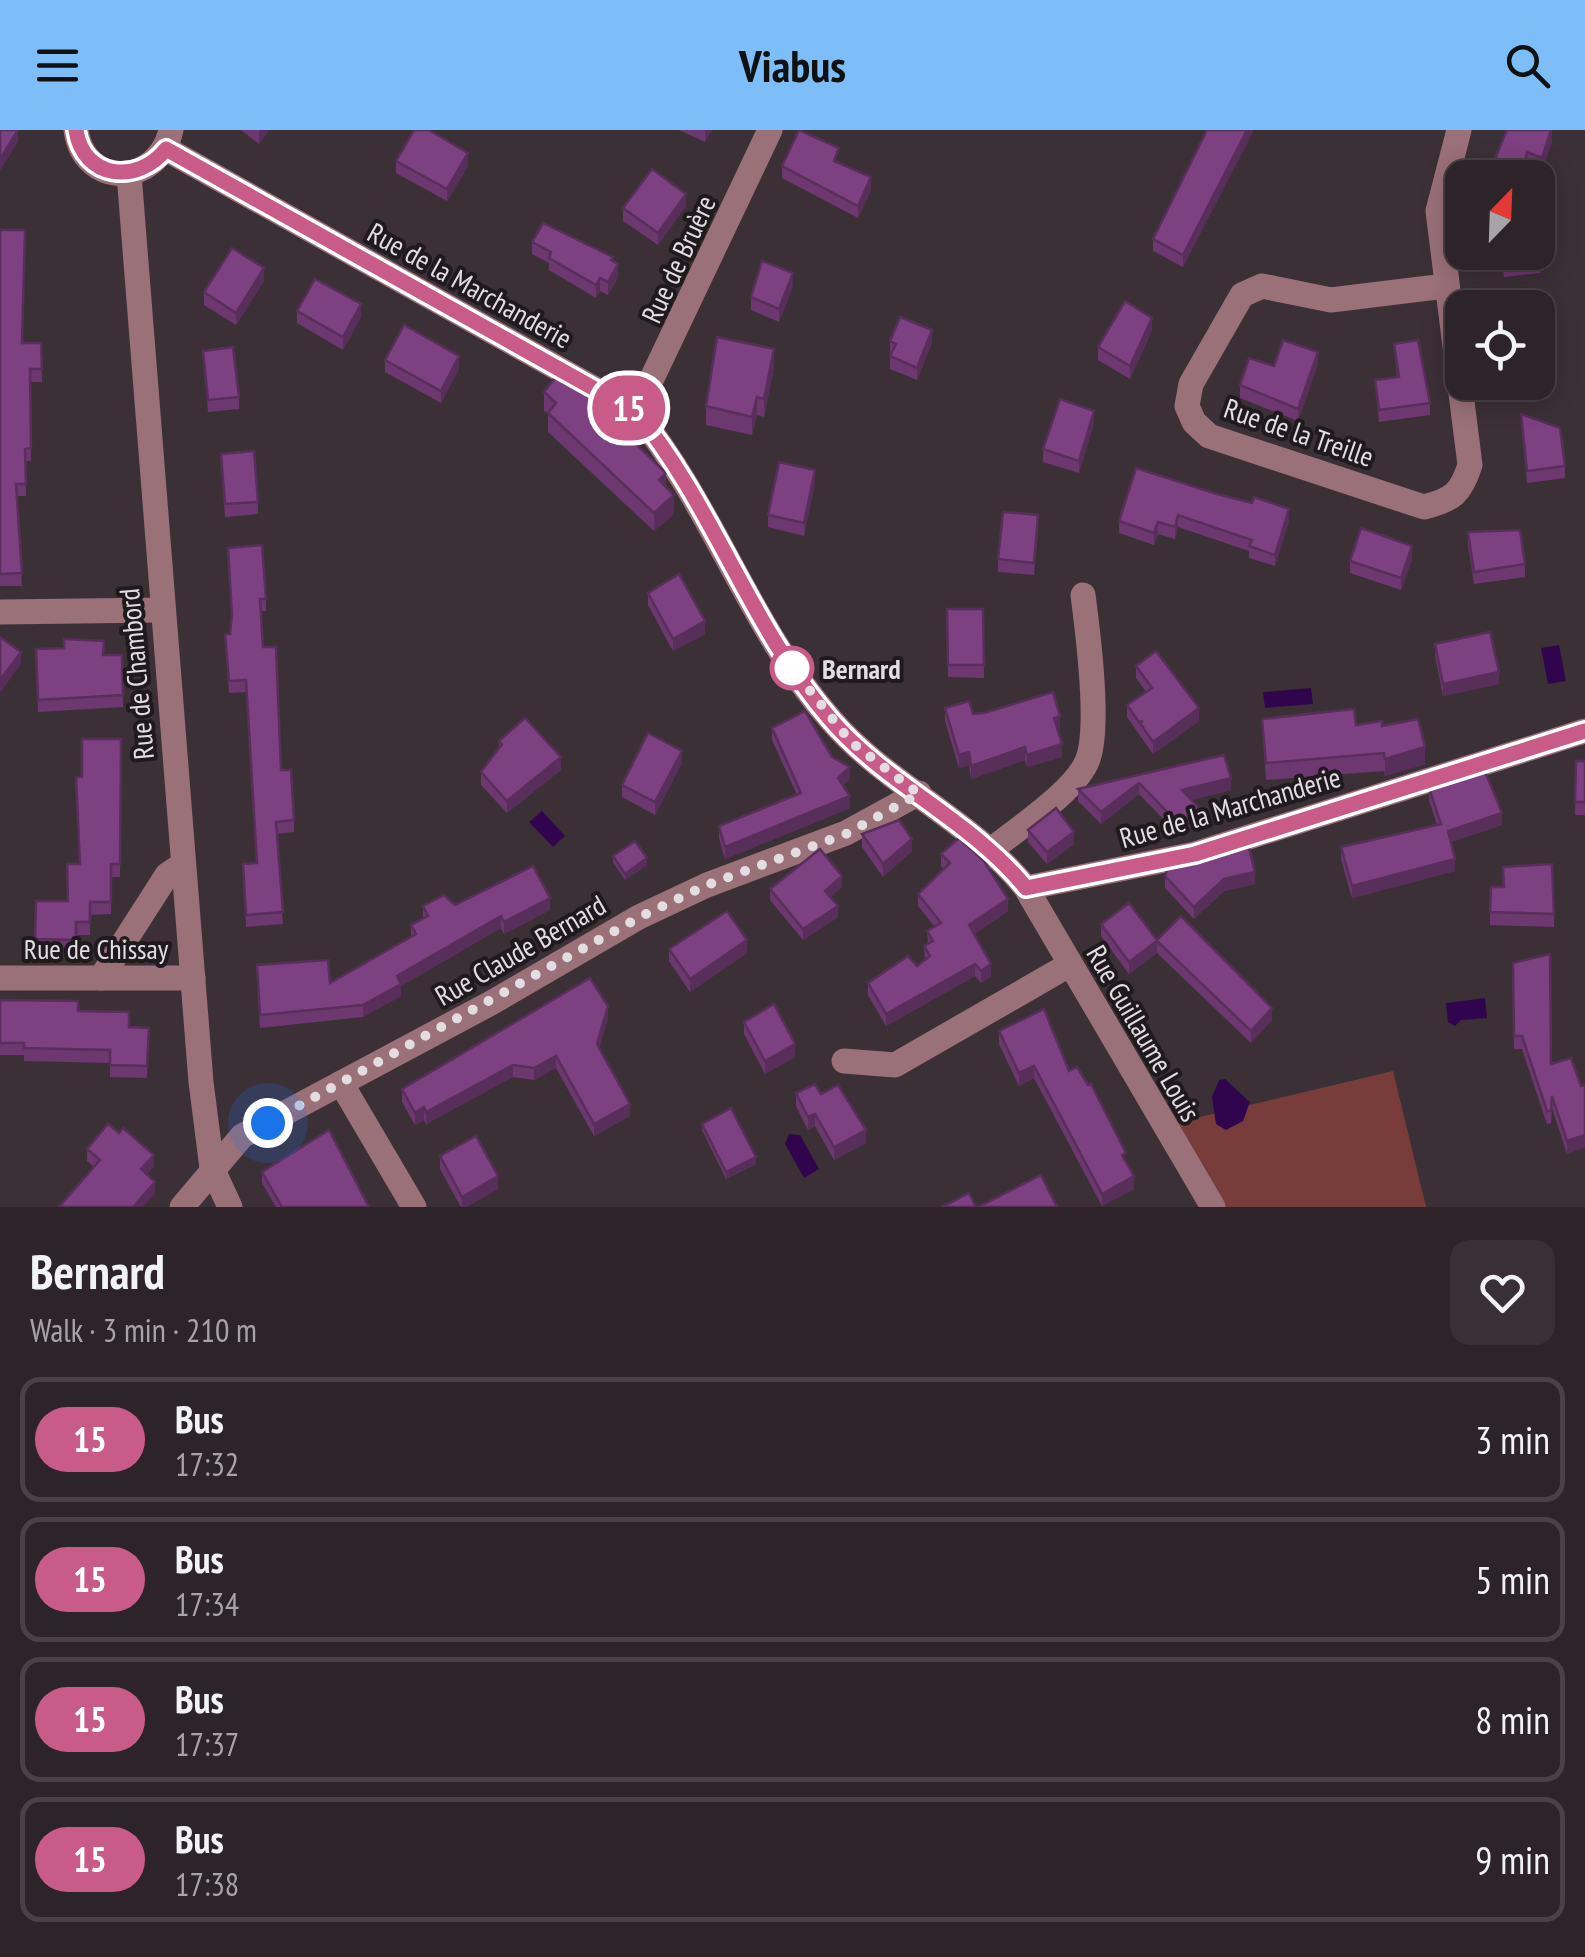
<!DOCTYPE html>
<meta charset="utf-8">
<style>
body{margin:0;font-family:"PT Sans Narrow",sans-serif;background:#393035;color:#f1f3f6;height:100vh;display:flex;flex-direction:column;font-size:38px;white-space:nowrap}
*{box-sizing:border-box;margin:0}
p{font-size:32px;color:#a7a4a8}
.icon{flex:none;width:55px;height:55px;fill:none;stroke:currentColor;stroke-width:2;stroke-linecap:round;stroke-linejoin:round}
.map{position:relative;height:1077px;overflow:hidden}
.details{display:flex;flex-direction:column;background:#2d2429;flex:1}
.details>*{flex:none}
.badge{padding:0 20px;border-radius:32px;font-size:35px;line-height:65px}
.needle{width:65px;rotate:23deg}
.buttons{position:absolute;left:1445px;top:30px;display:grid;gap:20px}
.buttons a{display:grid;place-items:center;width:110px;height:110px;border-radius:20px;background:#2d2429;box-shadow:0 5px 25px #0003,0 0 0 2px #484146;font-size:50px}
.you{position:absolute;width:50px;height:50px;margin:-25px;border:8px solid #fff;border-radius:50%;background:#1a73e8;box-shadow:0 0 0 15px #1a73e833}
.map>.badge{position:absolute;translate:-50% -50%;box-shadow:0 0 0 5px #fff}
.round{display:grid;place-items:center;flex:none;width:105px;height:105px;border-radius:20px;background:#393035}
.summary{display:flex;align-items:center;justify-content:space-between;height:170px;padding:0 30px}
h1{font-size:48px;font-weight:800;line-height:75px}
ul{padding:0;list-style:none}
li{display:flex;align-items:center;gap:30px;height:125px;margin:0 20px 15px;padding:0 10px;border:5px solid #484146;border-radius:20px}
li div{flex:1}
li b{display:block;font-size:38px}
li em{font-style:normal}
li .badge{min-width:110px;font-weight:700;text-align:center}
header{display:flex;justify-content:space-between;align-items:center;height:130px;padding:0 30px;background:#7dbef9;color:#111;font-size:45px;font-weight:800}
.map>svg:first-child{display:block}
.green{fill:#783d3b}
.water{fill:#30054e}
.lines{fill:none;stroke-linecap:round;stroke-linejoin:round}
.minor{stroke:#9a7079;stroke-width:25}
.wall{fill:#6c386f}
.shaded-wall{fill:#582e5a}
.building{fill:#7d4181;stroke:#582e5a;stroke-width:2.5}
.line-casing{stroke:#fff;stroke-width:22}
.line{stroke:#c95b89;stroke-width:15}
.walk{stroke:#e3dce0;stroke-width:10;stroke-dasharray:0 18}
.stop-dot{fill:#fff;stroke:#c95b89;stroke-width:5}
.labels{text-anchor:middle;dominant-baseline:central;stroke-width:8;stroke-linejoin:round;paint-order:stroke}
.street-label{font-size:28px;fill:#e3dce0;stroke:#1f1a1d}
.stop-label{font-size:28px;font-weight:bold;fill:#e3dce0;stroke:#1f1a1d;text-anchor:start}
</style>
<header><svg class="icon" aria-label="menu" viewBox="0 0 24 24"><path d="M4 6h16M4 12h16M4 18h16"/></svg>Viabus<svg class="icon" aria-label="search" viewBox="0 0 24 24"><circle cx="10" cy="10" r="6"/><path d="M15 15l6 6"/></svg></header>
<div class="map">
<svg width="1585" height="1077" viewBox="0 0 1585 1077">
<rect width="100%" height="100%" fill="#3c3037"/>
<path class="green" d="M1393,941L1426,1077H1213L1162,996Z"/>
<g class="water">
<path d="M1559,515L1566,551L1548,554L1541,518Z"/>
<path d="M1311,558L1313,574L1265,578L1263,562Z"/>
<path d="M542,681L565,706L553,717L529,692Z"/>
<path d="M1485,868L1487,888L1461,890L1455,896L1448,892L1446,873Z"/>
<path d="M1225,949L1250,972L1243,991L1226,1000L1216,994L1212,967L1219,950Z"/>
<path d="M789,1004L800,1005L819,1039L804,1048L785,1014Z"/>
</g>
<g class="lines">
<g class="minor">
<path d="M76,0C84,59 158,57 171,0"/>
<path d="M166,19L636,282C713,377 750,498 831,590C887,655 971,690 1026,758L1213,1077"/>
<path d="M129,44L201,952L212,1038L230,1077"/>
<path d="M1445,156L1331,170L1262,156L1242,165L1191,254L1187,276L1194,292L1209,306L1230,313L1424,377C1453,370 1461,363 1470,335L1438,81L1459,0"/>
<path d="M636,282L770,0"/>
<path d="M0,482L160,480"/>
<path d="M991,720C1017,699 1077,660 1088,629C1100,595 1088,503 1083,465"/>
<path d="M1026,758L1195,724L1585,601"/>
<path d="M0,848H193"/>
<path d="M101,848L167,745L182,735"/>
<path d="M844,931L895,935L1069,835"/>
<path d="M341,953L414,1077"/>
<path d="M182,1077L242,1006L491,873L639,787L707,755L846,703L919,663"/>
</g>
</g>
<g class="wall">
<path d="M241,0H269L259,14Z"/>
<path d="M679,0H712L705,12Z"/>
<path d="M1253,0L1183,137L1153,121V109Z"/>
<path d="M1552,12L1542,40L1527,35L1525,48H1490V41Z"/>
<path d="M396,31L468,36L447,71L396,43Z"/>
<path d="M839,31V33L871,60L858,88L782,48V36Z"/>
<path d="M686,76L658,115L623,91V78Z"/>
<path d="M0,100L22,213H41L42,252H30L31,331H25L26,366H17L22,456H0Z"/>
<path d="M532,112L613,131L618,147L608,165L600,161L596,168L549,140V133L532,124Z"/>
<path d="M1501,122H1538L1540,131V143L1504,147Z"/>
<path d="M264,151L236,195L204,175V162Z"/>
<path d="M793,156L779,192L751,180V167Z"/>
<path d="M297,181L361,187L343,220L297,193Z"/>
<path d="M1538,189L1547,237V249L1538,251Z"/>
<path d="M1152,200L1130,249L1098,230V217Z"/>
<path d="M890,211L932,213L917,250L890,239Z"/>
<path d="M1394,214L1430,273V285L1379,292L1375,250L1397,247Z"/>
<path d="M203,221L239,267V279L208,282Z"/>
<path d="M385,230L459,239L441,273L385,242Z"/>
<path d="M1318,234L1298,291L1240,268V255L1274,236Z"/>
<path d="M774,237L764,287L757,285L752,305L706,295V276Z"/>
<path d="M544,262L606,285L674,384L654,401L548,302V284L544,281Z"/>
<path d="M1521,284L1565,336V348L1527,353Z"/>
<path d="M1094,293L1079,343L1043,332V319Z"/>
<path d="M221,324L258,372V384L225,387Z"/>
<path d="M1136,338L1289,391L1275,436L1249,428V421L1178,397L1175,409L1158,404L1154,415L1119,403V391Z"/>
<path d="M815,353L804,406L768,397V385Z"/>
<path d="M1038,398L1034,445L998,442V429Z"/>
<path d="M1468,402L1525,434V447L1474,454L1468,415Z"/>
<path d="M228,418L266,469V481H261L263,517L281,640L294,690V702L276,704L283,794L246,797L243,734L257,733L246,562L229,563L225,504H230L232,490Z"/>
<path d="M1412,429L1401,460L1350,443V431Z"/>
<path d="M648,463L705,504L673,521L648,475Z"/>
<path d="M947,479H983L984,548L948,547Z"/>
<path d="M1435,514L1499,554L1443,566L1435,526Z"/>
<path d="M36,519L103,525H122L123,577L38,582Z"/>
<path d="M1136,536L1199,591L1153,624L1127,587V575L1146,562L1136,548Z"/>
<path d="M945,578L973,584L1060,598L1057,599L1062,627L1027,637L1025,630L971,649L969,635L959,638L945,591Z"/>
<path d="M1262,589L1382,596L1425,634L1385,646L1384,641L1266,650Z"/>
<path d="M772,598L832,627L850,649L843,655L850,678L725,729L719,708V696L797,665L772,610Z"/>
<path d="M121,609L120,747H111V784L90,785V805H76V823L35,822L36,771H67L79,734L82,647Z"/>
<path d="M499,611L561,640L507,683L481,655V642L499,618Z"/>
<path d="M1224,625L1231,660L1191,670L1199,690L1180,706L1139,664L1101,694L1078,671V659Z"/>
<path d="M1576,631H1585V685H1575Z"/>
<path d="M682,633L655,685L622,667V655Z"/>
<path d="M1429,658L1502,695L1450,712L1455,741L1352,768L1341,729V717L1437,695L1429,670Z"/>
<path d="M1028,700L1074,714L1047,734L1028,712Z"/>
<path d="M862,704L912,721L883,747L862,717Z"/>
<path d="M941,724L1008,781L974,804L991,846L981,853L975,846L886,896L868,865V853L917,836L925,830L924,816L928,814L927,801L935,797L918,776V764L944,739L941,736Z"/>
<path d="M613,726L647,735L625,750L613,732Z"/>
<path d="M1165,746L1255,754L1224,761L1194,789L1165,758Z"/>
<path d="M842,757L830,767L838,787L803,810L770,770V759Z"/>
<path d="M455,775L550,780L504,804L501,798L401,856V866L363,887L260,898L257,847L330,853L411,806V795L423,788V776Z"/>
<path d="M1490,782L1554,784V797L1490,795Z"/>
<path d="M1101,794L1157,810L1272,890L1251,913L1157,823L1129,844L1101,806Z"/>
<path d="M669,819L747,823L690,862L669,831Z"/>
<path d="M1513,833L1551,934L1581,956L1585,955V1017L1567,1024L1552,978L1551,993L1547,994L1522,919H1514Z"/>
<path d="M1112,867L1141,891L1128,900L1112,873Z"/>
<path d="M0,870L78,881L129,897L149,898L147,948L110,947V933L24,931V925H0Z"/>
<path d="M608,888L599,918L630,986L594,1006L556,938L534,950L513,947L426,994L424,990L415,995L402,972V959Z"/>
<path d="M744,892L795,927L765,944L744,904Z"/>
<path d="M999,901L1069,941L1126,1033L1134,1059L1102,1076L1034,948L1019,956L999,914Z"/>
<path d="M796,963L821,964L866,1013L834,1030L815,996L808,1000L796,976Z"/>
<path d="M702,994L756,1034L726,1049L702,1000Z"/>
<path d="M87,1019L154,1036L147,1044L155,1064L94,1037L87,1031Z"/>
<path d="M440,1026L498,1059L466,1077H461L440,1039Z"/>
<path d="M262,1042L369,1077H276L262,1053Z"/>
</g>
<g class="shaded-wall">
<path d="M18,0V12L0,41V29Z"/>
<path d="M260,0H269L259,14V1Z"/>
<path d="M705,0H712L705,12Z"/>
<path d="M1247,0H1253V2L1183,137V125Z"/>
<path d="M1552,0V12L1542,40V28Z"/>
<path d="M468,23V36L447,71V59Z"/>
<path d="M871,47V60L858,88V76Z"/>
<path d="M686,64V76L658,115V103Z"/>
<path d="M618,134V147L608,165V152Z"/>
<path d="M264,138V151L236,195V183Z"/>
<path d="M793,143V156L779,192V179Z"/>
<path d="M600,148V161L596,168V155Z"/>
<path d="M361,174V187L343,220V207Z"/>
<path d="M1152,188V200L1130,249V236Z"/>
<path d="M932,200V213L917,250V238Z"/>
<path d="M774,219V237L764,287V269Z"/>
<path d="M1318,222V234L1298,291V279Z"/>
<path d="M459,226V239L441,273V261Z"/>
<path d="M757,267V285L752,305V287Z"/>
<path d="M1094,281V293L1079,343V331Z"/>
<path d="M815,340V353L804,406V393Z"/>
<path d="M666,343V362L659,350Z"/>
<path d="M674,365V384L654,401V383Z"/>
<path d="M1289,379V391L1275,436V425Z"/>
<path d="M1178,385V397L1175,409V397Z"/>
<path d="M1158,392V404L1154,415V403Z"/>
<path d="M1412,416V429L1401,460V448Z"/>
<path d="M705,491V504L673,521V509Z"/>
<path d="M21,522V534L0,563V550Z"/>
<path d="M1499,542V554L1443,566V554Z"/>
<path d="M1199,578V591L1153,624V612Z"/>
<path d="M1060,586V598L1054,600V588Z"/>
<path d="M1062,614V627L1027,637V625Z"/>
<path d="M1025,617V630L971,649V636Z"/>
<path d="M1425,617V634L1385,646V629Z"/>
<path d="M682,621V633L655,685V672Z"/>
<path d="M969,622V635L959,638V625Z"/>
<path d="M561,627V640L507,683V671Z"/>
<path d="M850,637V649L838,659V648Z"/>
<path d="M1231,648V660L1182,672V660Z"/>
<path d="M1139,653V664L1101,694V682Z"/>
<path d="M850,666V678L725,729V717Z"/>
<path d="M1199,678V690L1180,706V695Z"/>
<path d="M1502,683V695L1448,713V701Z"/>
<path d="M1074,702V714L1047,734V722Z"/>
<path d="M912,709V721L883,747V734Z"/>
<path d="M647,728V735L625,750V744Z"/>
<path d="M1455,729V741L1352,768V756Z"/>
<path d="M1255,742V754L1224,761L1194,789V777L1224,749Z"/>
<path d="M842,746V757L825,772V761Z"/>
<path d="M550,768V780L504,804V792Z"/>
<path d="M1008,769V781L969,807V795Z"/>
<path d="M838,776V787L803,810V799Z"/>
<path d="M501,786V798L401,856V866L363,887V875L397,846Z"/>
<path d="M747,810V823L690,862V849Z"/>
<path d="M1157,811V823L1129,844V832Z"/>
<path d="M975,834V846L886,896V884Z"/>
<path d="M991,834V846L981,853V841Z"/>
<path d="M608,876V888L597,926V914Z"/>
<path d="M1272,878V890L1251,913V901Z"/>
<path d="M1141,884V891L1128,900V893Z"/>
<path d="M795,914V927L765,944V931Z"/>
<path d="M556,926V938L534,950V938Z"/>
<path d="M513,935V947L426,994V982Z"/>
<path d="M1034,936V948L1019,956V943Z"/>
<path d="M630,974V986L594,1006V994Z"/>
<path d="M424,977V990L415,995V983Z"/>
<path d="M815,984V996L808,1000V987Z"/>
<path d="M866,1000V1013L834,1030V1017Z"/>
<path d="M1585,1005V1017L1567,1024V1011Z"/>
<path d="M154,1025V1036L141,1051V1039Z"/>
<path d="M756,1027V1034L726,1049V1042Z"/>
<path d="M498,1046V1059L466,1077H462V1067Z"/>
<path d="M1134,1046V1059L1102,1076V1064Z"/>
<path d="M155,1052V1064L143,1077H133Z"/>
</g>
<g class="building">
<path d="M0,0H18L0,29Z"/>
<path d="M414,0H429L468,23L447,59L396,31Z"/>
<path d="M799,0L839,18L834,31L871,47L858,76L782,36Z"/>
<path d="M1207,0H1247L1183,125L1153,109Z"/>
<path d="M1507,0H1551L1542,28L1527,22L1523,48H1508L1490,41Z"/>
<path d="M652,39L686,64L658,103L623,78Z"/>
<path d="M543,93L613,127L611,130L618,134L608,152L600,148L596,155L549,128L551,122L532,112Z"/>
<path d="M0,100H25L22,213H41L42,239H30L31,318L25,319L26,354H16L22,443L0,444Z"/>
<path d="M1538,108L1540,131L1504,135L1503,122H1538Z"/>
<path d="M232,118L264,138L236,183L204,162Z"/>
<path d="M762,131L793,143L779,179L751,167Z"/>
<path d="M315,149L361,174L343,207L297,181Z"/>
<path d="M1125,171L1152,188L1130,236L1098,217Z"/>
<path d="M900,187L932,200L917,238L890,226L896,214L890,211Z"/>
<path d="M1538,189H1540L1547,237L1538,238Z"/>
<path d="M404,195L459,226L441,261L385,230Z"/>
<path d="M717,207L774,219L764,269L757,267L752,287L706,276Z"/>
<path d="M1283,210L1318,222L1298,279L1240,255L1249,228L1274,236Z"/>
<path d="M1418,210L1430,273L1379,280L1375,250L1399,247L1394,214Z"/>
<path d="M233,217L239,267L208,270L203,221Z"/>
<path d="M561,240L583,253L606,275L601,280L666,343L659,350L674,365L654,383L548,283L556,273L544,262Z"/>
<path d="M1060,269L1094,281L1079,331L1043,319Z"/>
<path d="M1521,284L1560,298L1565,336L1527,341Z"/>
<path d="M254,321L258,372L225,374L221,324Z"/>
<path d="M779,332L815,340L804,393L768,385Z"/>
<path d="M1136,338L1217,364L1252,373L1254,367L1289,379L1275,425L1249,416L1252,410L1178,385L1175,397L1158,392L1154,403L1119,391Z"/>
<path d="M1003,382L1038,385L1034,433L998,429Z"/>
<path d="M1361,398L1412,416L1401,448L1350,431Z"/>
<path d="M1520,400L1525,434L1474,442L1468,402Z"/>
<path d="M262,415L266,469H260L263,517H276L281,640H291L294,690L276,692L283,782L246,785L243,734L257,733L246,550L229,551L225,504H230L232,485L228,418Z"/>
<path d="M679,444L705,491L673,509L648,463Z"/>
<path d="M947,479H983L984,535H948Z"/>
<path d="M1490,502L1499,542L1443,554L1435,514Z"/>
<path d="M0,507L21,522L0,550Z"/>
<path d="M64,509L104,511L103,525H122L123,565L38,570L36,519L64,518Z"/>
<path d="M1156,521L1199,578L1153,612L1140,593L1143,591L1139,592L1127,575L1152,558L1136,536Z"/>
<path d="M1053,562L1060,586L1054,588L1062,614L1027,625L1025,617L971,636L969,622L959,625L945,578L969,571L973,584L984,583Z"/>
<path d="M1354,579L1356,595L1382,591V596L1418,589L1425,617L1385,629L1384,623L1266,633L1262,589Z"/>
<path d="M805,581L832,627L850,637L838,648L850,666L725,717L719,696L801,663L772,598Z"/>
<path d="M525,588L561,627L507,671L481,642L502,614L499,611Z"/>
<path d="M648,603L682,621L655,672L622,655Z"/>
<path d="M82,609H121L120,734H111V772H90V792H76V810L35,809L36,771H68L67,734H80L76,647H82Z"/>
<path d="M1224,625L1231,648L1182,660L1199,678L1180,695L1139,653L1101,682L1078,659Z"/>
<path d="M1576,631H1585V672H1575Z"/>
<path d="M1484,639L1502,683L1448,701L1455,729L1352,756L1341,717L1441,694L1429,658Z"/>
<path d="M1056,678L1074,702L1047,722L1028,700Z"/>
<path d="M899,690L912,709L883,734L862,704Z"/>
<path d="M959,708L984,731L1008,769L969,795L991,834L981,841L975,834L886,884L868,853L908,826L917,836L930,826L924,816L933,811L927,801L941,793L918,764L950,733L941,724Z"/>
<path d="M635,711L647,728L625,744L613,726Z"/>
<path d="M1249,718L1255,742L1224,749L1194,777L1165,746L1168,736Z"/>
<path d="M820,719L842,746L825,761L838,776L803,799L770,759Z"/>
<path d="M1552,734L1554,784L1490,782L1491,757H1504L1503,737Z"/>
<path d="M533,736L550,768L504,792L501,786L397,846L401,854L363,875L260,885L257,835L328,830L330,853L416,804L411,795L428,786L423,776L444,765L455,775Z"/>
<path d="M1129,773L1157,810L1181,786L1272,878L1251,901L1157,811L1129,832L1101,794Z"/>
<path d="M727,781L747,810L690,849L669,819Z"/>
<path d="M1550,824L1551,934L1571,928L1581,956L1585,955V1005L1567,1011L1552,966L1551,981H1547L1522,906H1514L1513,833Z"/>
<path d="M590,848L608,876L597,914L630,974L594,994L556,926L534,938L513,935L426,982L424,977L415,983L402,959Z"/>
<path d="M1125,859L1141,884L1128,893L1112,867Z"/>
<path d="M0,870L78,871V881L129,882V897L149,898L147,936L110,935V920L24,918V913H0Z"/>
<path d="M774,874L795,914L765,931L744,892Z"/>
<path d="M1044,879L1069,941L1077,937L1088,955L1091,954L1126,1023L1122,1025L1134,1046L1102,1064L1034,936L1019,943L999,901Z"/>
<path d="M815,954L821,964L838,955L866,1000L834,1017L815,984L808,987L796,963Z"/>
<path d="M731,978L756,1027L726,1042L702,994Z"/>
<path d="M108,994L119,1003L123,998L154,1025L141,1039L155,1052L133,1077H59L100,1030L87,1019Z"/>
<path d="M329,1000L369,1077H282L262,1042Z"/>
<path d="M476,1006L498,1046L462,1067L440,1026Z"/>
<path d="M1041,1045L1057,1077H978Z"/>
<path d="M969,1063L976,1077H942Z"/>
</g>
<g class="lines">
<defs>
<path id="line" d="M76,0C83,49 138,55 166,19L636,282C714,376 750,497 831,590C887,655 971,690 1026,758L1195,724L1585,601"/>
</defs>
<use href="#line" class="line-casing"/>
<use href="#line" class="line"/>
<path class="walk" d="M268,993L640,787L707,755L846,704L919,664L851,612L792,538"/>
</g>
<circle class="stop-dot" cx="792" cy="538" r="20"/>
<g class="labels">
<g class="street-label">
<text transform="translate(678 129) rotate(-65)">Rue de Bruère</text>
<text transform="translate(470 155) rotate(29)">Rue de la Marchanderie</text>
<text transform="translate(1299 302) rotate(19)">Rue de la Treille</text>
<text transform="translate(136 544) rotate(-95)">Rue de Chambord</text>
<text transform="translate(1230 677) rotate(-16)">Rue de la Marchanderie</text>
<text x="96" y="818">Rue de Chissay</text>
<text transform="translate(520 820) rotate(-30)">Rue Claude Bernard</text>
<text transform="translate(1144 903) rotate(60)">Rue Guillaume Louis</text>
</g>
<g class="stop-label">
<text x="822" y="538">Bernard</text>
</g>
</g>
</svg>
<div class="buttons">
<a><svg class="needle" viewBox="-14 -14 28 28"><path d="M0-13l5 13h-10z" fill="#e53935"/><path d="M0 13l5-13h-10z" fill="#a7a4a8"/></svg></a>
<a><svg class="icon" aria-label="locate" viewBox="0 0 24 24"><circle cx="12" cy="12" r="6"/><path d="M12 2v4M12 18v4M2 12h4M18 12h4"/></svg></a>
</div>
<div class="you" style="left:268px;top:993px"></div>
<b class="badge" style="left:629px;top:278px;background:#c95b89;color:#fff">15</b>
</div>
<section class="details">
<div class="summary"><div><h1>Bernard</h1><p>Walk · 3 min · 210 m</p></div><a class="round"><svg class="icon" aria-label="heart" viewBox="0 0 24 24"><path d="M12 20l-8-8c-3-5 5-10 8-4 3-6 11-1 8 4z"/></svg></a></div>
<ul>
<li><span class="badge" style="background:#c95b89;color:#fff">15</span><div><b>Bus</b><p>17:32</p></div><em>3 min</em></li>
<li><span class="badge" style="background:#c95b89;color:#fff">15</span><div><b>Bus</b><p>17:34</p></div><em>5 min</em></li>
<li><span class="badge" style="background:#c95b89;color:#fff">15</span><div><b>Bus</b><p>17:37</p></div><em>8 min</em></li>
<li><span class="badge" style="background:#c95b89;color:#fff">15</span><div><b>Bus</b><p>17:38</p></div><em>9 min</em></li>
</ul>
</section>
